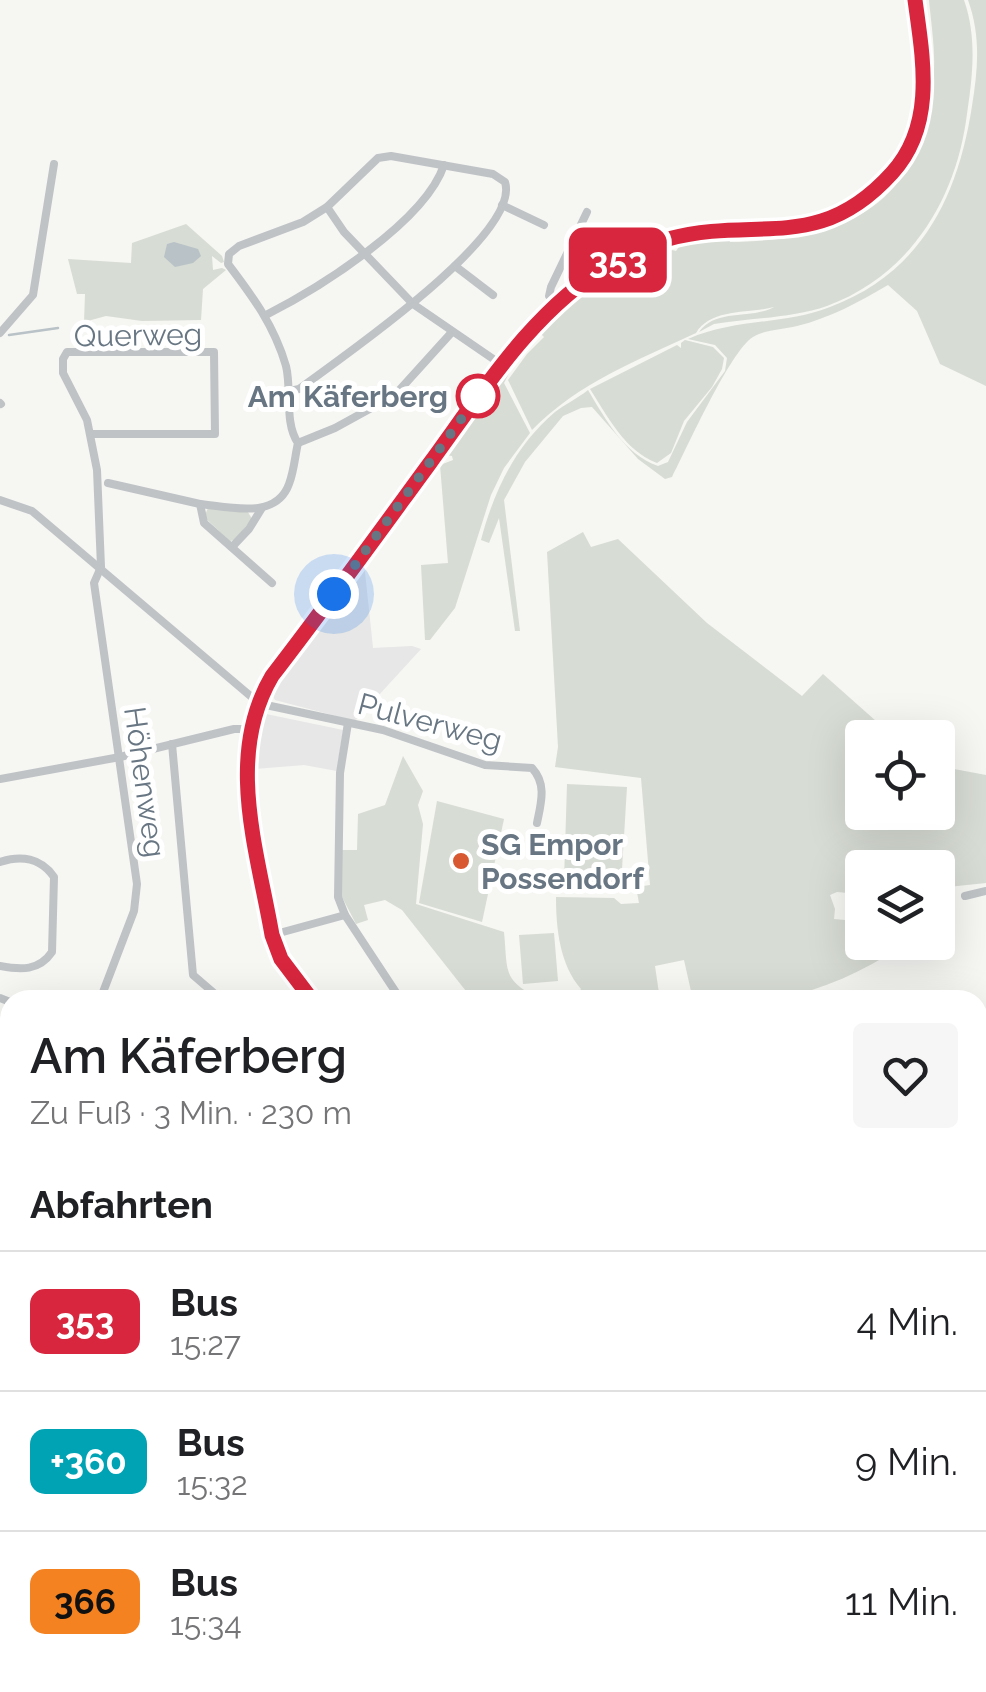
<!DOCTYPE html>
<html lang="de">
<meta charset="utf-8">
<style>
body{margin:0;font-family:Raleway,sans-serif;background:#f6f6f6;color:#202124;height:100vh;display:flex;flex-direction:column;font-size:38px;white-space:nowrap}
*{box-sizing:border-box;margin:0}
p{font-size:32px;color:#757577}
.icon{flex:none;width:55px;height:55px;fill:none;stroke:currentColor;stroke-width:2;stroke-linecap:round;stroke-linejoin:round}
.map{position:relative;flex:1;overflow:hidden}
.panel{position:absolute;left:0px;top:990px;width:988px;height:702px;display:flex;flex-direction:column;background:#fff;border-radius:30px 30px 0 0;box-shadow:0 10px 40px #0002}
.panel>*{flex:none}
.badge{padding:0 20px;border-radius:15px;font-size:35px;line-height:65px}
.controls{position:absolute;left:845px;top:720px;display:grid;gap:20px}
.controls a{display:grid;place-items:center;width:110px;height:110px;border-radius:10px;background:#fff;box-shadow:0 10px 40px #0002;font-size:50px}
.you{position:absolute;width:50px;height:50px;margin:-25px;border:8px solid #fff;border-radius:50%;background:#1a73e8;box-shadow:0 0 0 15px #1a73e833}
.map>.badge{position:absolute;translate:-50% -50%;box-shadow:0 0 0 5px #fff}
h2{padding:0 30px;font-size:38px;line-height:90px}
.round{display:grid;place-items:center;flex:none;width:105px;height:105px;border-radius:10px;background:#f6f6f6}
.overview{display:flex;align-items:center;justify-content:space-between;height:170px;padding:0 30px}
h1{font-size:48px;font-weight:600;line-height:75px}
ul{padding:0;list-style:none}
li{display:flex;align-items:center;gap:30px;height:140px;padding:0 30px;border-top:2px solid #e0e0e0}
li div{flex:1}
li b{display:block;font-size:38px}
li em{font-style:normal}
li .badge{min-width:110px;font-weight:700;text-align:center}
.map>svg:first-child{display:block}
.built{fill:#e6e7e6}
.green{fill:#d7dcd4}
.water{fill:#b8c2c7}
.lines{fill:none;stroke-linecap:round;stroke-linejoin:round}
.stream{stroke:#b8c2c7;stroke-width:2.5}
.minor{stroke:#bfc3c6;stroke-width:8}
.major{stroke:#bec5ca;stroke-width:9}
.line-casing{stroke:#fff;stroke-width:22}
.line{stroke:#d7263d;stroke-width:15}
.walk{stroke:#677682;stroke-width:10;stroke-dasharray:0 18}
.stop-dot{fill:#fff;stroke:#d7263d;stroke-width:5}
.poi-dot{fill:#d75831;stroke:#fff;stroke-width:4}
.labels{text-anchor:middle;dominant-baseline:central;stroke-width:10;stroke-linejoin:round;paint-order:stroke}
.street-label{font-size:30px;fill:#677682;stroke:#fff}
.stop-label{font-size:30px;font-weight:bold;fill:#677682;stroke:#fff;text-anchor:end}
.poi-label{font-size:30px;font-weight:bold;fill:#677682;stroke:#fff;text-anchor:start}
</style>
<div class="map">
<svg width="986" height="1692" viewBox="0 0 986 1692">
<rect width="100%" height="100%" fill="#f6f6f3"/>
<g class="built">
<path d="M364,562L373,648L412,646L421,649L355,721L275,700L272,694L276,686Z"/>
<path d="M266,714L343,730L337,771L304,765L254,769L256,735H261V719Z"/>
<path d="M412,1683H480L481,1692H412Z"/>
</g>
<g class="green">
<path d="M929,0H964C978,40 972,80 966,121C954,203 908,276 827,306C793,318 751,318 714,324L699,332C716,308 750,320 774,307C749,314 711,308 696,333C638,360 578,383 532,430L508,380L527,354L544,337L540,333C564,299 633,239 676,251L681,244L729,239L730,242C855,240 925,202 934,69C935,47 931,22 929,0Z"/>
<path d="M968,0H986V386L940,364L917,311L888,285C859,302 830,318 797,326C782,330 766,329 753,337C730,351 687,448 672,477L665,479L638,459L592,407L581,408L563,416L525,462L504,500L520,631H515L499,518L489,543L481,540C494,491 515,446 555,412C565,404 577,399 588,390C606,420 624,454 658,466L668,462L687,422L725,371L727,358L715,345L688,339C736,318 785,325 830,307C921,273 958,197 972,106C978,69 981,36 968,0Z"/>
<path d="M186,224L222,256L224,262L221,263L212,256L213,270L222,268L226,270L203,289L201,320L142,321L106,316L84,322L85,294H77L68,259L131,263L132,243Z"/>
<path d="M685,340L713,347L724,358L722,369L712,387L684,421L671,453L657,463C625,451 608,417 590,389L677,345L681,348V343Z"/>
<path d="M514,364L504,383L530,433L504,468L491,495L455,608L430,640H425L421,565L448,563L440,465L453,460L452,456L446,455L444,450Z"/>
<path d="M208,508L248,512L252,519L235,540L230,541L204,517Z"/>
<path d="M583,532L591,547L618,539L707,623L802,696L823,674L894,737L862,738V812H938V766L986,775V883L938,888V868L896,867L878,854L868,867L862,868V875L848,893L837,892L830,895L835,909L834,919L845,920L862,916V942L898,943L900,947C863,972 823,989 779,999C754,1006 720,1000 693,1000L684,960L655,966L660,1000H558L576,996L581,989C560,965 556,929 556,897L614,898L621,904L639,903L636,887L650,885L641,778L555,767L558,747L547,552Z"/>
<path d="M403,756L423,791L418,805L423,824L416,904L504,932C508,974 502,979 541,1000H473L402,910L385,900L364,905L368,920L356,924L341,895L340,850H357L358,814L385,805Z"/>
<path d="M567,784L627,787L621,885L564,881Z"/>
<path d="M437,801L504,819L482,922L419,903Z"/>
<path d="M554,933L558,981L523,984L519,935Z"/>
<path d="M0,1034L10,1038V1082L0,1078Z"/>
<path d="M0,1118L10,1122V1306L0,1329Z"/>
<path d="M978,1540L986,1543V1692H806L807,1683L978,1682Z"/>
<path d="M34,1682H235V1683L231,1692H31Z"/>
<path d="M325,1682L412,1683V1692H321Z"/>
<path d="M599,1682H761V1683L756,1692H590L591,1684Z"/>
<path d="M489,1683V1682L573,1683L571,1692H490Z"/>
</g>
<path class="water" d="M174,242L198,249L201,256L193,263L175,267L164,257L167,244Z"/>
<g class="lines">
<g class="stream">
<path d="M9,335L58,328"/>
<path d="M978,1544L986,1546"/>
</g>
<g class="minor">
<path d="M502,205L544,225"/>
<path d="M327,207L344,232L413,304L502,365"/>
<path d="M455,266L493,295"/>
<path d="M557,304L549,296L551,287L587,212"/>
<path d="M266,315C319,288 425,222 444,165"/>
<path d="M0,333L33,295L54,164"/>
<path d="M0,403L1,404"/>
<path d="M90,434H215L214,352H67L63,359V373L87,420L97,470L101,567L94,583L137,884L134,911L100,1000"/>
<path d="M298,443L335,428L395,395L452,332"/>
<path d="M108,483L200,504L204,523L272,583"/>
<path d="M0,500L32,511L254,699L266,705L383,730L485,765L532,768C547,784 541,803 537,823"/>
<path d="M200,504C230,507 276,520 289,484C294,471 295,456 298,443C284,423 292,390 286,366C274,325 253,297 228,264L229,254L239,246L303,222L327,207L378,158L391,156L493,174L505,182C522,235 339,359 299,389L290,391"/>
<path d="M232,547L249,529L262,508"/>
<path d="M348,723L340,773L338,897L345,915L401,1000"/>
<path d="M172,744L193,975L222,1000"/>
<path d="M0,779L120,757L234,729H250"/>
<path d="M0,862C21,855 41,858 54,877L52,952C39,971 21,970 0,966"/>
<path d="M965,896L986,891"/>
<path d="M272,935L345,915"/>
<path d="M0,998L10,1002"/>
<path d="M978,1018L986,1015"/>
<path d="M978,1342L986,1377"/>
<path d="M978,1512L986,1518"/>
<path d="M417,1682L418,1692"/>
</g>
<g class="major">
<path d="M311,1000L281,959L272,935C257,849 225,756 272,676C326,606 378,534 430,463C482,392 534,308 612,263C628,254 649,243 667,239C757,215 818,255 892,173C936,124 922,59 915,0"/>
<path d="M270,1692L272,1682"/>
</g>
</g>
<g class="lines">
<defs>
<path id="line" d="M312,1000L281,959L272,935C257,849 225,756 272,676C326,606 378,534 430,463C482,392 534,308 612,263C628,254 649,243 668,239C757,215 818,255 892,173C936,125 923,59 915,0"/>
</defs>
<use href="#line" class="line-casing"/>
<use href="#line" class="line"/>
<path class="walk" d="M334,594L478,396"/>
</g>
<circle class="stop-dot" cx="478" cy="396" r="20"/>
<circle class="poi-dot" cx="461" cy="861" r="10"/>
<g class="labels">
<g class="street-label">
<text transform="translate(138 335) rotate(-1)">Querweg</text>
<text transform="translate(430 722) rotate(15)">Pulverweg</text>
<text transform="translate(145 782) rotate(82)">Höhenweg</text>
</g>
<g class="stop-label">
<text x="448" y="396">Am Käferberg</text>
</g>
<g class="poi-label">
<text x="481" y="844">SG Empor<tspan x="481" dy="34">Possendorf</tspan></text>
</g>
</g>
</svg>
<div class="controls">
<a><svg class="icon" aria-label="locate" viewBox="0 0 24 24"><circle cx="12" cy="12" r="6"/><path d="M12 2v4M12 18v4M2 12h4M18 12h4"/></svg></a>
<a><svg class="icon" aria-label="layers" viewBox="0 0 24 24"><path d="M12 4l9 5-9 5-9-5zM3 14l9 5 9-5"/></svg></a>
</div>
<div class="you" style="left:334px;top:594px"></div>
<b class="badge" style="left:618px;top:260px;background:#d7263d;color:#fff">353</b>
<section class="panel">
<div class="overview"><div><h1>Am Käferberg</h1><p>Zu Fuß · 3 Min. · 230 m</p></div><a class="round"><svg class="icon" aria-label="heart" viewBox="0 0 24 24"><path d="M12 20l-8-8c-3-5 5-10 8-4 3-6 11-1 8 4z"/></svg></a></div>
<h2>Abfahrten</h2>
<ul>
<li><span class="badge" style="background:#d7263d;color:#fff">353</span><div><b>Bus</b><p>15:27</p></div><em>4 Min.</em></li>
<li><span class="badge" style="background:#00a3b4;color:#fff">+360</span><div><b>Bus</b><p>15:32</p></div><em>9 Min.</em></li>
<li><span class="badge" style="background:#f58220;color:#111">366</span><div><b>Bus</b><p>15:34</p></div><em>11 Min.</em></li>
</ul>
</section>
</div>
